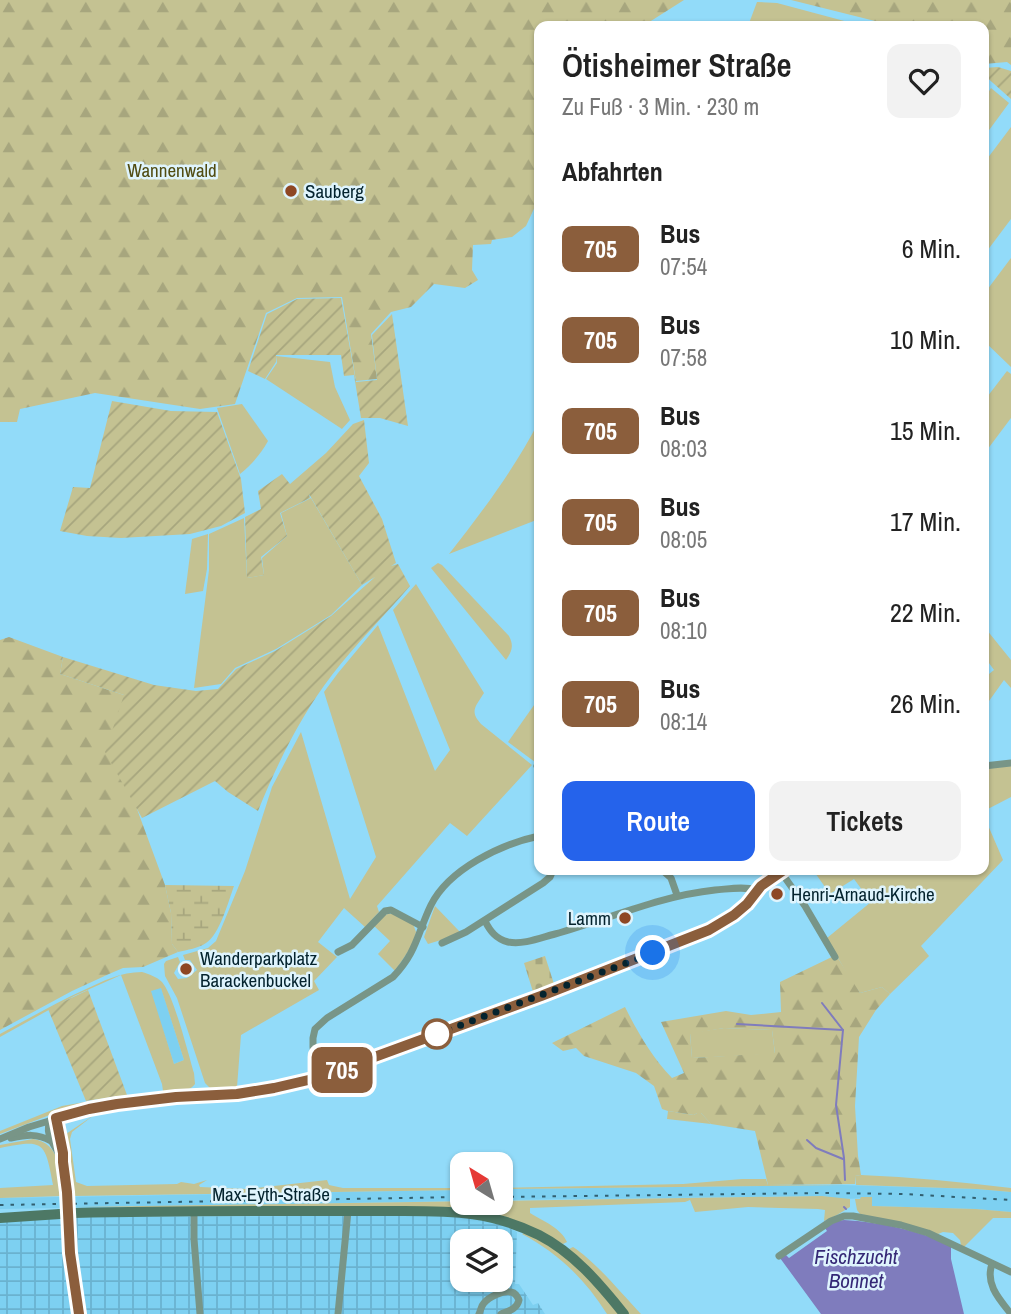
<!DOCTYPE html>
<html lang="de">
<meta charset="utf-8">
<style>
body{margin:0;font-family:"Archivo Narrow",sans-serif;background:#f2f2f2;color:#222;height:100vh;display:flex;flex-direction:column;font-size:26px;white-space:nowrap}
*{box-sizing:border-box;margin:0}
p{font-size:23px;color:#767676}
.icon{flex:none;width:38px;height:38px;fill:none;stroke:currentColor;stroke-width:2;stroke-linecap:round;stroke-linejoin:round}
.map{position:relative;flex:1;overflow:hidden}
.details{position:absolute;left:534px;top:21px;width:455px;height:854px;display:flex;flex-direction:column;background:#fff;border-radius:14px;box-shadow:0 2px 5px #0004}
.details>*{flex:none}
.badge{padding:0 14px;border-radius:10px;font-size:24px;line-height:46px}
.needle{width:46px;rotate:323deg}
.controls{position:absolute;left:450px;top:1152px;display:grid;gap:14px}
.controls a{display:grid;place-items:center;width:63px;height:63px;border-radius:14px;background:#fff;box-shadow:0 2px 5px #0004;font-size:35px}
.you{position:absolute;width:35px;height:35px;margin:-18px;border:5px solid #fff;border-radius:50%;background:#1a73e8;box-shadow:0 0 0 10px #1a73e833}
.map>.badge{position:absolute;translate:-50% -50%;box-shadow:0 0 0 4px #fff}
h2{padding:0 28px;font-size:26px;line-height:63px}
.round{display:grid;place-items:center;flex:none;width:74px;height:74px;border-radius:14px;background:#f2f2f2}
.headline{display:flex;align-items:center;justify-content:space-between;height:119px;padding:0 28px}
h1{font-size:33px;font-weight:600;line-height:52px}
.action{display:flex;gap:14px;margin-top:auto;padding:14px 28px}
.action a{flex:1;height:80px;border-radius:14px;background:#2563eb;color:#fff;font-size:28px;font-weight:600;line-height:80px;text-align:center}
.action a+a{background:#f2f2f2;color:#222}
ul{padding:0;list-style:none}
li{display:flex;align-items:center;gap:21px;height:91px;padding:0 28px}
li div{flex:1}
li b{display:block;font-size:26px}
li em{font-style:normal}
li .badge{min-width:77px;font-weight:700;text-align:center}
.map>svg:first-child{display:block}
.built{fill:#7dd0f1}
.industrial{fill:url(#industrial-grid);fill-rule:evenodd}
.green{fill:#c4c292;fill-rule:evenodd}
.forest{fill:url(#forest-firs);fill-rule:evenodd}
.wetland{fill:url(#wetland-marsh)}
.cemetery{fill:url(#cemetery-stones)}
.garden{fill:url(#garden-furrows)}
.water{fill:#7f7cbd}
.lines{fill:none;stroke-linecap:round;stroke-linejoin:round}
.stream{stroke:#7f7cbd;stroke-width:2}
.street{stroke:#789587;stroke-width:7}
.secondary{stroke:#4d7865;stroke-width:10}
.rail{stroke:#325f70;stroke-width:2;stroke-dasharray:3.5 7;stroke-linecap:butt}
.secondary-bridge{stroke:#4d7865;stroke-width:10}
.line-casing{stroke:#fff;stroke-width:16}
.line{stroke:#8b5e3c;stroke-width:10}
.walk{stroke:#04232e;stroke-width:7;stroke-dasharray:0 12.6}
.poi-dot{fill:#8e4724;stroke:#dff4fd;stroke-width:2.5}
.stop-dot{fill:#fff;stroke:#8b5e3c;stroke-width:3.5}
.labels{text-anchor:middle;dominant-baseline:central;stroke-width:5;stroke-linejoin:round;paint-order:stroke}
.park-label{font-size:19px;fill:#514c12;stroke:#dff4fd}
.poi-label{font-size:19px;fill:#04232e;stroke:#dff4fd;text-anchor:start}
.street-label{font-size:19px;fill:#04232e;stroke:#dff4fd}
.water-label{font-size:21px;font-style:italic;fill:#352876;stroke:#dff4fd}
</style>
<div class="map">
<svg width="1011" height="1314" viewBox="0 0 1011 1314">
<defs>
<pattern id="industrial-grid" width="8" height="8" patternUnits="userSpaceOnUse" patternTransform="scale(1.75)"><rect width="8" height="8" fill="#7dd0f1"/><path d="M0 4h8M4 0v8" fill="none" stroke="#6ab2cf"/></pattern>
<pattern id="forest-firs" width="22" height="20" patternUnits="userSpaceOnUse" patternTransform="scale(1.75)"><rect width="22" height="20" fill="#c4c292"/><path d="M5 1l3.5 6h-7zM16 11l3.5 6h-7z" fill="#a7a67e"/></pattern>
<pattern id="wetland-marsh" width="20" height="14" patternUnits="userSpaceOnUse" patternTransform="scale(1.75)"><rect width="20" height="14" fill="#c4c292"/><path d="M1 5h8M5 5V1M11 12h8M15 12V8" fill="none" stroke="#a7a67e"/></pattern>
<pattern id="cemetery-stones" width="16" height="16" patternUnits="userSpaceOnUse" patternTransform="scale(1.75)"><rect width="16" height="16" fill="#c4c292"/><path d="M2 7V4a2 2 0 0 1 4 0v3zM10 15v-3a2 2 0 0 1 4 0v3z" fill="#a7a67e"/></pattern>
<pattern id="garden-furrows" width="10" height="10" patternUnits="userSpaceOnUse" patternTransform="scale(1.75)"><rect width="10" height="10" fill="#c4c292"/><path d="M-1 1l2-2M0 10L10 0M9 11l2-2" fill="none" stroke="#a7a67e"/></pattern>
</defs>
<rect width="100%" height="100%" fill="#92dbf9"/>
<g class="built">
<path d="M161,987L184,1060L174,1064L150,991Z"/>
<path d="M843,1185L977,1189L1011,1192V1212L976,1209L872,1206V1198L843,1199L822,1196L501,1200L500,1189Z"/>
<path d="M462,1190V1201L0,1209V1198Z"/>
</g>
<path class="industrial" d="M298,1216H457L481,1219L503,1225L517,1232L515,1284H519L533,1305L538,1303L545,1314H0V1222L84,1217ZM462,1241H500V1279H462Z"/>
<g class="green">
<path d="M757,2L777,3L863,26H748Z"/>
<path d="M991,88L1009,103L984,137V99Z"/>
<path d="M1011,127V219L984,255V163Z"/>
<path d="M1011,258V367L984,341V294Z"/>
<path d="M276,356L330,362L335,387L350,420L342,429L266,379L277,363Z"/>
<path d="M1007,371L1011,374V418L984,454V401Z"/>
<path d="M242,404L268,441C261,454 251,465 240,474L217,408Z"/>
<path d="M539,421V519L449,554C482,512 515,468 539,421Z"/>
<path d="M311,498L362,585L331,615L276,649L235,668L221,684L194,688L209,570V534L244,518L247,578L264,575L262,558L287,536L281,513Z"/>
<path d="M208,534L207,569L203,591L185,594L192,539Z"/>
<path d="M438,563L442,565L509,636C514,646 512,651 506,660L431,568Z"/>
<path d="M416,584L484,693C476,706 469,711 481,724L532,765L467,836L450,823L377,906L379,912L365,927L344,908L318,942L337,957L314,981L319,990L241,1035L237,1087L211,1089L205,1083L177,998L165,976L164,964L166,961L178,957L180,962L174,973L178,979L187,978L197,970L190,960H185L183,955L208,948L216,941L245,871L272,787L301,732L350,899L376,857L324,692L338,673L378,625L435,771L450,750L393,610Z"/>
<path d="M986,629L1011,660V688L1004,680L984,708V678L994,670L984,656V631Z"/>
<path d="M539,698V765L508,742Z"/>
<path d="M1011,766V797L984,811V769Z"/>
<path d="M984,816L1003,860L921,946L929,956L890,994L882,987L860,993L851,981L827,938L871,902L854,879L830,894L813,870H984Z"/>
<path d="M435,906L460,932L441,940L428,944L424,937Z"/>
<path d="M388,914H393L413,924L416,932L413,944L395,971L378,954L390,941L373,925L381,916Z"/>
<path d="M142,972C149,974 157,977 162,982C174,996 188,1053 194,1073L195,1084C187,1095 175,1087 164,1094L88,1104L55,1113L0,1134V1131L62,1106L119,1096L147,1094L163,1091L162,1084L121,975L74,996L0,1037V1034C28,1019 55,1003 84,990C103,981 121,972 142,972ZM161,988L184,1060L174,1064L151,991Z"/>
<path d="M724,1028L772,1030L775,1054L692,1058L690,1033Z"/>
<path d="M668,1111L694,1115L697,1113H701L711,1124L667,1119Z"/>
<path d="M94,1115L72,1132L70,1139L76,1182L87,1186L177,1184L181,1182L194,1184L207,1180L199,1185L200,1187L247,1189L327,1180L329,1185L343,1188H462V1190L73,1196L63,1136Z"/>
<path d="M33,1139C61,1143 61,1174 63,1196L0,1198V1188L53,1185C45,1141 44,1139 0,1148V1145Z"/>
<path d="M861,1175C911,1177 961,1182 1011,1188V1192L977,1189L856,1185L855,1176Z"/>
<path d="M742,1179H766L768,1185H843L501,1189L500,1188L683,1184Z"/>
<path d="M822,1196L850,1199V1207L837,1215L824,1221L825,1210L818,1209L748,1207L695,1212L690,1200L685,1202L530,1208V1213C543,1221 561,1228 567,1242L563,1244L506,1217L483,1211L457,1207H78Z"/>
<path d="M861,1197H872V1206L976,1209L1011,1212V1218H993L964,1247L961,1245L960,1240L953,1233L943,1232L938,1234L860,1214L857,1210L855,1199H860Z"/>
<path d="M526,1232L539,1239L578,1266L619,1314H607C585,1279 558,1253 522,1234Z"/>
<path d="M573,1247C595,1261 622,1294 641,1314H628L569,1249Z"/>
</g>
<g class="forest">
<path d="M0,0H684L643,26H539V198L526,226L512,237L492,240L491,244L473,245L472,270L478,280L465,288L434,284L411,307L391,312L371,334L377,379L356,381L342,297L297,298L266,313L235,404L200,409L95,393L20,409L17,422H0Z"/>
<path d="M791,0H1011V65L1007,62L984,64V26H895Z"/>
<path d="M9,637L63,657L60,674L124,695L137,809L165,885L171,913L172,944L178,952L143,967L123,968L109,974L72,991L0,1030V640Z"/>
<path d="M836,955L860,993L882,987L890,994L876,1010L859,1037L855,1106L858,1156L861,1175L855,1176V1184L768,1185L755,1131L711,1124L701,1113H697L694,1115L668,1111L662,1109L654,1086L636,1073L584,1056L576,1048L563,1051L552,1043L625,1007C638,1033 652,1057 672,1078L684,1073L661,1022L726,1011L751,1015L781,1012L780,982ZM724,1028L772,1030L775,1053L692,1058L690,1034Z"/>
</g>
<path class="wetland" d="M165,885L234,886C229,900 219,936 206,943C199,948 187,950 178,952L172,944L171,913Z"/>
<path class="cemetery" d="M545,956L555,987L534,995L524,963Z"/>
<g class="garden">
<path d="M998,67L1011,71V99L984,75V68Z"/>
<path d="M341,298L356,382L377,380L372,335L392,314L408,426L380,418H361L354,375L344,376L341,355H276V362L265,379L248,371L267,314L297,299Z"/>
<path d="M112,401L171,411L217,412L241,479L245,513L221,526L190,534L121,538L87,536L60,531L73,487L90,488Z"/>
<path d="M364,420L369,463L359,476L382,519L396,563L391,566L398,564L410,586C385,615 355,645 332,675C301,715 277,764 258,811L228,792L215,781L142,818L105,752L124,695L60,674L63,657L154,685L196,691L218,689L236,669L275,651L331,616L375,577L362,585L309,494L310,498L280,513L287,536L261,557L264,575L247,578L245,517L261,509L258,491L282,474L290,484L326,453L353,424Z"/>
<path d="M88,990L127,1095L86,1101L48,1009Z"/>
</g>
<path class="water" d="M844,1220C881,1222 916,1230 951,1245V1259L964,1314H821L780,1258L786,1255L789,1258L827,1231L825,1228L837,1221Z"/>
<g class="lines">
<g class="stream">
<path d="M822,1003L843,1030"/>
<path d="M737,1024L843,1030L836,1105L844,1158L845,1180"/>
<path d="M807,1140L816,1148L843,1159"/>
<path d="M844,1207L846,1209"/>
</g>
<g class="street">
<path d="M537,766L539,768"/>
<path d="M984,766L1011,763"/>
<path d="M662,870L671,878L677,895"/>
<path d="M781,872L805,906L835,957"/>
<path d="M485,921C490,931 496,939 508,942C523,945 540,938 555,934C609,919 659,896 715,890C729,889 743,886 757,890"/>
<path d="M442,943L466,932L543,883L550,877L553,870"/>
<path d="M338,952L352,945L385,911L391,910L423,927"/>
<path d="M317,1078L313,1047V1038L315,1029L327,1018L393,977C417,952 417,934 431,905C449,869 501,844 539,836"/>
<path d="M56,1118L63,1153V1162L67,1192L70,1253L79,1314"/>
<path d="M51,1119C43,1134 55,1145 61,1158"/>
<path d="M11,1138C26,1135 37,1133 51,1141"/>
<path d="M0,1139L29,1127L89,1109L176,1097L237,1094L274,1088L333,1073L497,1011L541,996L709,930L734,915L747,903L764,883L784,870"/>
<path d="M194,1212V1239L200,1314"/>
<path d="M779,1256L831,1221L844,1216H853L901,1225L928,1233L1011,1272"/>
<path d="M992,1264C985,1284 999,1299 1011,1314"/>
<path d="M338,1314L348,1211"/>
<path d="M479,1314C481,1310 481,1306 484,1303C489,1297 503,1290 511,1292C516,1293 517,1296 519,1300C517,1309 509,1311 501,1314"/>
</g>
<g class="secondary">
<path d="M74,1213C156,1211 238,1211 319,1211C347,1211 376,1211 404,1211C454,1211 493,1212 539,1235C574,1253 600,1284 624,1314"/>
<path d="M0,1218L60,1214"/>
</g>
<g class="rail">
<path d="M500,1197L823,1193L903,1194L1011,1200"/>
<path d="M0,1205L462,1197"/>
</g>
<path class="secondary-bridge" d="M60,1214L74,1213"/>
</g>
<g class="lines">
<defs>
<path id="line" d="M79,1314L70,1253L67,1192L63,1162V1153L56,1118L89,1109L117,1104L176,1097L237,1094L274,1088L317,1078L541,996L709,930L734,915L747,904L761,886L784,870"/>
</defs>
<use href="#line" class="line-casing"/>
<use href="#line" class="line"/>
<path class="walk" d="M437,1034L653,953"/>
</g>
<g class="poi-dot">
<circle cx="291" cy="191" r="7"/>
<circle cx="777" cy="894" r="7"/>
<circle cx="625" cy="918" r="7"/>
<circle cx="186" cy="969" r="7"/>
</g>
<circle class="stop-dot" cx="437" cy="1034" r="14"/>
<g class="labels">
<g class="park-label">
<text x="172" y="170">Wannenwald</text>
</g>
<g class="poi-label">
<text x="305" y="191">Sauberg</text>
<text x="791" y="894">Henri-Arnaud-Kirche</text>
<text x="611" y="918" text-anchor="end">Lamm</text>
<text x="200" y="958">Wanderparkplatz<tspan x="200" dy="22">Barackenbuckel</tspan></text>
</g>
<g class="street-label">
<text x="271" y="1194">Max-Eyth-Straße</text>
</g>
<g class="water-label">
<text x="856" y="1256">Fischzucht<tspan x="856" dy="24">Bonnet</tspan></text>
</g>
</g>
</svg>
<div class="controls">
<a><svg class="needle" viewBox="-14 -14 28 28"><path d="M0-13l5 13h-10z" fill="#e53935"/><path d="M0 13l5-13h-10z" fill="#767676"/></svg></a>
<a><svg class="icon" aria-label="layers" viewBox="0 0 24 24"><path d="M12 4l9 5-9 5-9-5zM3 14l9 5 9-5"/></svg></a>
</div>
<div class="you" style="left:653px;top:953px"></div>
<b class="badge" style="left:342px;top:1070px;background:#8b5e3c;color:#fff">705</b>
<section class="details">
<div class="headline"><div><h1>Ötisheimer Straße</h1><p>Zu Fuß · 3 Min. · 230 m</p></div><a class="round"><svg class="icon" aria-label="heart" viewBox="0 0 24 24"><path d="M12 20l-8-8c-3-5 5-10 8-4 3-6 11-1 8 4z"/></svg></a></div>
<h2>Abfahrten</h2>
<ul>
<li><span class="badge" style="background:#8b5e3c;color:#fff">705</span><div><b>Bus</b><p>07:54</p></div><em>6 Min.</em></li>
<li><span class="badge" style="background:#8b5e3c;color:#fff">705</span><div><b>Bus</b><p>07:58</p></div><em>10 Min.</em></li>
<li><span class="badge" style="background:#8b5e3c;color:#fff">705</span><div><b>Bus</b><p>08:03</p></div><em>15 Min.</em></li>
<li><span class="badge" style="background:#8b5e3c;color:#fff">705</span><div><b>Bus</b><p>08:05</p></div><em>17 Min.</em></li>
<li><span class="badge" style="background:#8b5e3c;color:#fff">705</span><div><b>Bus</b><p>08:10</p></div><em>22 Min.</em></li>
<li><span class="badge" style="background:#8b5e3c;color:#fff">705</span><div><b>Bus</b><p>08:14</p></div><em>26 Min.</em></li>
</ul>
<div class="action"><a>Route</a><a>Tickets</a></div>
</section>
</div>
